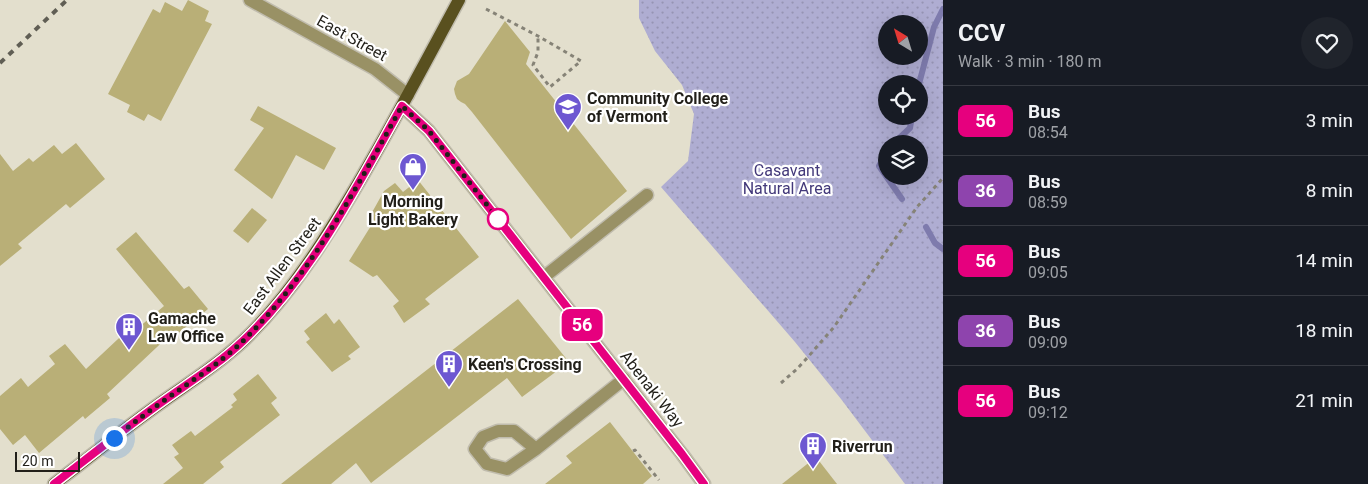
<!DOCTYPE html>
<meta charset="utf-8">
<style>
body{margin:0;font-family:Roboto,sans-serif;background:#20242c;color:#f1f3f6;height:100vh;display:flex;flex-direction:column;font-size:19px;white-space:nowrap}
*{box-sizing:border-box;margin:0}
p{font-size:16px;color:#9ea1a6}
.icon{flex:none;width:28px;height:28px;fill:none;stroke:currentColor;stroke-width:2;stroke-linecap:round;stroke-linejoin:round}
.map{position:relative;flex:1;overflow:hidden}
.panel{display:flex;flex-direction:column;background:#171b24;width:425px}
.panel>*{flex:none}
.badge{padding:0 10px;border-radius:8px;font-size:18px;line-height:32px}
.needle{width:32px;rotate:322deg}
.fabs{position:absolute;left:878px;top:15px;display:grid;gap:10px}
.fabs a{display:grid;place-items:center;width:50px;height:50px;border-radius:50%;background:#171b24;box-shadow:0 5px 20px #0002;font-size:25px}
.scale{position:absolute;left:15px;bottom:12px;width:65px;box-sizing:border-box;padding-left:5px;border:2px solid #211f19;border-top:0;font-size:14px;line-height:18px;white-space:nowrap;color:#211f19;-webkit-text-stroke:4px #fff;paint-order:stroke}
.you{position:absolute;width:25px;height:25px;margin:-12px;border:4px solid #fff;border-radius:50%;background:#1a73e8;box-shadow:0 0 0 8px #1a73e833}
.map>.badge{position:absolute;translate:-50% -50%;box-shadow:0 0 0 2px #fff}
.round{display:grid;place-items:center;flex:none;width:52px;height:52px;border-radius:26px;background:#20242c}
.headline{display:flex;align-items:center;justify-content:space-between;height:85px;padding:0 15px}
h1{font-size:24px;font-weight:700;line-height:38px}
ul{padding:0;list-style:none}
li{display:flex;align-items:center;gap:15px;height:70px;padding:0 15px;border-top:1px solid #363941}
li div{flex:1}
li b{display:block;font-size:19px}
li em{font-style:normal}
li .badge{min-width:55px;font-weight:700;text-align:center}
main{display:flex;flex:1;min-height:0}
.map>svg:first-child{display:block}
.park{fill:url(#park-dots);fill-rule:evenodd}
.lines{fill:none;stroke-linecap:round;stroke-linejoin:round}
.stream{stroke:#7e7bad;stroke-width:6}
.building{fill:#b9af77}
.minor-casing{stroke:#c0bcad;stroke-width:15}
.major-casing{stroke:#c0bcad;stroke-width:15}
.path{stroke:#868377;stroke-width:3;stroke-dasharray:4 4;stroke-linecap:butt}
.minor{stroke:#999165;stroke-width:12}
.major{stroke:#59501f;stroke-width:12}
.rail{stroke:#605e54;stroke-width:4;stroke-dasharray:6 6;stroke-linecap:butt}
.line-casing{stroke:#fff;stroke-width:11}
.line{stroke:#e6007e;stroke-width:8}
.walk{stroke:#211f19;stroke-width:5;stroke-dasharray:0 9}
.stop-dot{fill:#fff;stroke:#e6007e;stroke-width:2.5}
.labels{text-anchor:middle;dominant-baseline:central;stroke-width:4.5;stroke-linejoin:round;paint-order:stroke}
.street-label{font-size:16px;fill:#211f19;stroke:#fff}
.poi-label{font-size:16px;font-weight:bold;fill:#211f19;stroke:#fff;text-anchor:start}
.park-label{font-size:16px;fill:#43397a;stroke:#fff}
</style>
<main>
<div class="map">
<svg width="943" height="484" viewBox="0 0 943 484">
<defs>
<pattern id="park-dots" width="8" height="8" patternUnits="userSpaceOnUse" patternTransform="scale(1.25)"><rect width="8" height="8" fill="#afadd2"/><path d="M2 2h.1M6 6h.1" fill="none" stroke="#9694b4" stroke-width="1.8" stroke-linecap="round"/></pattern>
</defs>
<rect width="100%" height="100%" fill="#e3dfcd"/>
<path class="park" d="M639,0H943V484H905L841,399L795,342L661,187L688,161L694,114L682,85L655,51L639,18ZM886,24H919V56H886ZM886,84H919V116H886ZM886,144H919V176H886Z"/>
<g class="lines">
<g class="stream">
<path d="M919,84L934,27L943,9"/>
<path d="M893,144L910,128L912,116"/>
<path d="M886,153L879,166L902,199"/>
<path d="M926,227L935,243L943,249"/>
</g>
</g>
<g class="building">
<path d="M188,0L209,11L205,21L212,24L161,121L148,114L144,121L127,112L130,105L108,94L153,9L160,13L165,2L182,11Z"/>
<path d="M505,21L530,52L526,64L627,191L571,239L472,112L465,104L461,102L457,99L455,94L454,89L457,81L469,74Z"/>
<path d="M258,106L336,148L324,170L296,155L272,199L234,170L264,128L250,120Z"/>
<path d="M76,143L105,179L70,208L66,204L18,244L22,248L0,266V154L13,171L29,158L33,162L54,145L62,154Z"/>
<path d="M418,180L479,257L425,299L430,304L404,323L393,306L399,301L377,275L373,277L349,261L374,221L370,216L384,191L395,183L403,192Z"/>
<path d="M252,208L267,220L248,243L233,231Z"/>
<path d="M136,232L184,289L189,286L208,309L176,335L173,332L107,394L110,398L85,419L83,416L39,453L25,435L13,445L0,429V396L21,378L28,387L55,364L49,356L65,344L86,369L134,324L138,328L164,306L116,249Z"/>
<path d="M518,299L569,362L522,397L507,378L371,483L356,463L331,484H281L329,446Z"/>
<path d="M326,313L334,324L339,319L360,347L348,356L351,359L332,372L306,342L310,339L304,331Z"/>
<path d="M258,374L277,398L271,403L280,415L220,462L224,467L203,484H163L183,468L174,457L179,454L172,445L191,431L195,436L233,407L231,405L237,400L233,394Z"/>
<path d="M610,422L652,476L643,484H545L572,463L566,456Z"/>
<path d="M816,457L837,484H782Z"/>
</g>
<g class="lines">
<defs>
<g id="minor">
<path d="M250,0L375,69L408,95"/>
<path d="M402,106L429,131L682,454L704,484"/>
<path d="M544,277L647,195"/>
<path d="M536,449L514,431H498L483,437L475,449L487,464L507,469L536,449L624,379"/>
</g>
<path id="major" d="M54,484C90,457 125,428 162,402C190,382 219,364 243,341C291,295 326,238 359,182C394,122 426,61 459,0"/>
</defs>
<use href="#minor" class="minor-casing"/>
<use href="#major" class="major-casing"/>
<g class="path">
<path d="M486,9L538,36L581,61L550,87L533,65L538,52V36"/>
<path d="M781,383L797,369L808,357L834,327L917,207L943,178"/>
<path d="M633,451L635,450L659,480"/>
</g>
<use href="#minor" class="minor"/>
<use href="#major" class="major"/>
<path class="rail" d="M0,63L67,0"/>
</g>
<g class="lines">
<defs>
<path id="line" d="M54,484C89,457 123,430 159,404C188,383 218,365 244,340C312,275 356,188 402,106L429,131L682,454L704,484"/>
</defs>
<use href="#line" class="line-casing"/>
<use href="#line" class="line"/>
<path class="walk" d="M114,438C133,423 152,409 172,395C197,377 223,361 245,339C312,273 356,188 402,106L429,131L498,219"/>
</g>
<defs>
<symbol id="university-pin" viewBox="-11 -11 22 30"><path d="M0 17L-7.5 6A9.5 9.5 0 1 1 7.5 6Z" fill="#6d57d1" stroke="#fff"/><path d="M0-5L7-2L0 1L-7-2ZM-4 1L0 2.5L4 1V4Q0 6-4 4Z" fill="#fff"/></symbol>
<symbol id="shop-pin" viewBox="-11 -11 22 30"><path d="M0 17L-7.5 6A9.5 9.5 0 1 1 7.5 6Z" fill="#6d57d1" stroke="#fff"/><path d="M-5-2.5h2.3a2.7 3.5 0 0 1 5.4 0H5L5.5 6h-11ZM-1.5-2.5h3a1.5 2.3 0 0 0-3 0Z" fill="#fff"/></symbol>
<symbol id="building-pin" viewBox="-11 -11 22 30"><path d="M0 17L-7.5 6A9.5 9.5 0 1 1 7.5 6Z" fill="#6d57d1" stroke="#fff"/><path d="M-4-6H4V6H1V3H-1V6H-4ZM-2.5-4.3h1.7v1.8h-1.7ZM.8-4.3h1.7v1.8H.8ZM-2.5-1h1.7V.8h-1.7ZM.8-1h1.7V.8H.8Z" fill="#fff"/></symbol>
</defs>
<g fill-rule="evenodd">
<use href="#university-pin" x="552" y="91" width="32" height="43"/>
<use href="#shop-pin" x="397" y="151" width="32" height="43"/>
<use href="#building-pin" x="113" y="311" width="32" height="43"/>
<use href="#building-pin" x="433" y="348" width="32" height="43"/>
<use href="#building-pin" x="797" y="430" width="32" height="43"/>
</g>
<circle class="stop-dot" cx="498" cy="219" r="10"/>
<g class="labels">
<g class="street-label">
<text transform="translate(352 38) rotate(29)">East Street</text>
<text transform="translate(282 266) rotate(-53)">East Allen Street</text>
<text transform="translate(652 389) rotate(52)">Abenaki Way</text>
</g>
<g class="poi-label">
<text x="587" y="98">Community College<tspan x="587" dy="18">of Vermont</tspan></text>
<text x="413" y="201" text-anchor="middle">Morning<tspan x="413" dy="18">Light Bakery</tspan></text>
<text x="148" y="318">Gamache<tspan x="148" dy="18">Law Office</tspan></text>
<text x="468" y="364">Keen's Crossing</text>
<text x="832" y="446">Riverrun</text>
</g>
<g class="park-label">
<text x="787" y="170">Casavant<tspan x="787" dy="18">Natural Area</tspan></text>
</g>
</g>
</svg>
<div class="fabs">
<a><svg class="needle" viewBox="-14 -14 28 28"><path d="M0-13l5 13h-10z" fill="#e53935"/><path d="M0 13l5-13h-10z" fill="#9ea1a6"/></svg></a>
<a><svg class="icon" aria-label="locate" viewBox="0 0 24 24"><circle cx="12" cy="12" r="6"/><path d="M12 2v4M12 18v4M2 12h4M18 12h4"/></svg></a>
<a><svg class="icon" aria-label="layers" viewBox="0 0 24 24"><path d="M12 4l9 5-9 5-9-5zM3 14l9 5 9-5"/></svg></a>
</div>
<div class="scale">20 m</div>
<div class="you" style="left:114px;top:438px"></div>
<b class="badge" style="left:582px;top:325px;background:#e6007e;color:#fff">56</b>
</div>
<section class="panel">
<div class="headline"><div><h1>CCV</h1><p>Walk · 3 min · 180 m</p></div><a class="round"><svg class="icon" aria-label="heart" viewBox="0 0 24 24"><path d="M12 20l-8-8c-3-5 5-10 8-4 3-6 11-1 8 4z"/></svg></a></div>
<ul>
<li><span class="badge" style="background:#e6007e;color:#fff">56</span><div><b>Bus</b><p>08:54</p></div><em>3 min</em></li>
<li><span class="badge" style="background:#8e44ad;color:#fff">36</span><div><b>Bus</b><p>08:59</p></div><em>8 min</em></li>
<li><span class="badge" style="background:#e6007e;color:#fff">56</span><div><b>Bus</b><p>09:05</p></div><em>14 min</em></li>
<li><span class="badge" style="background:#8e44ad;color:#fff">36</span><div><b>Bus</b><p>09:09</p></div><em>18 min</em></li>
<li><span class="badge" style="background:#e6007e;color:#fff">56</span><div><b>Bus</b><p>09:12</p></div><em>21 min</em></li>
</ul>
</section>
</main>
